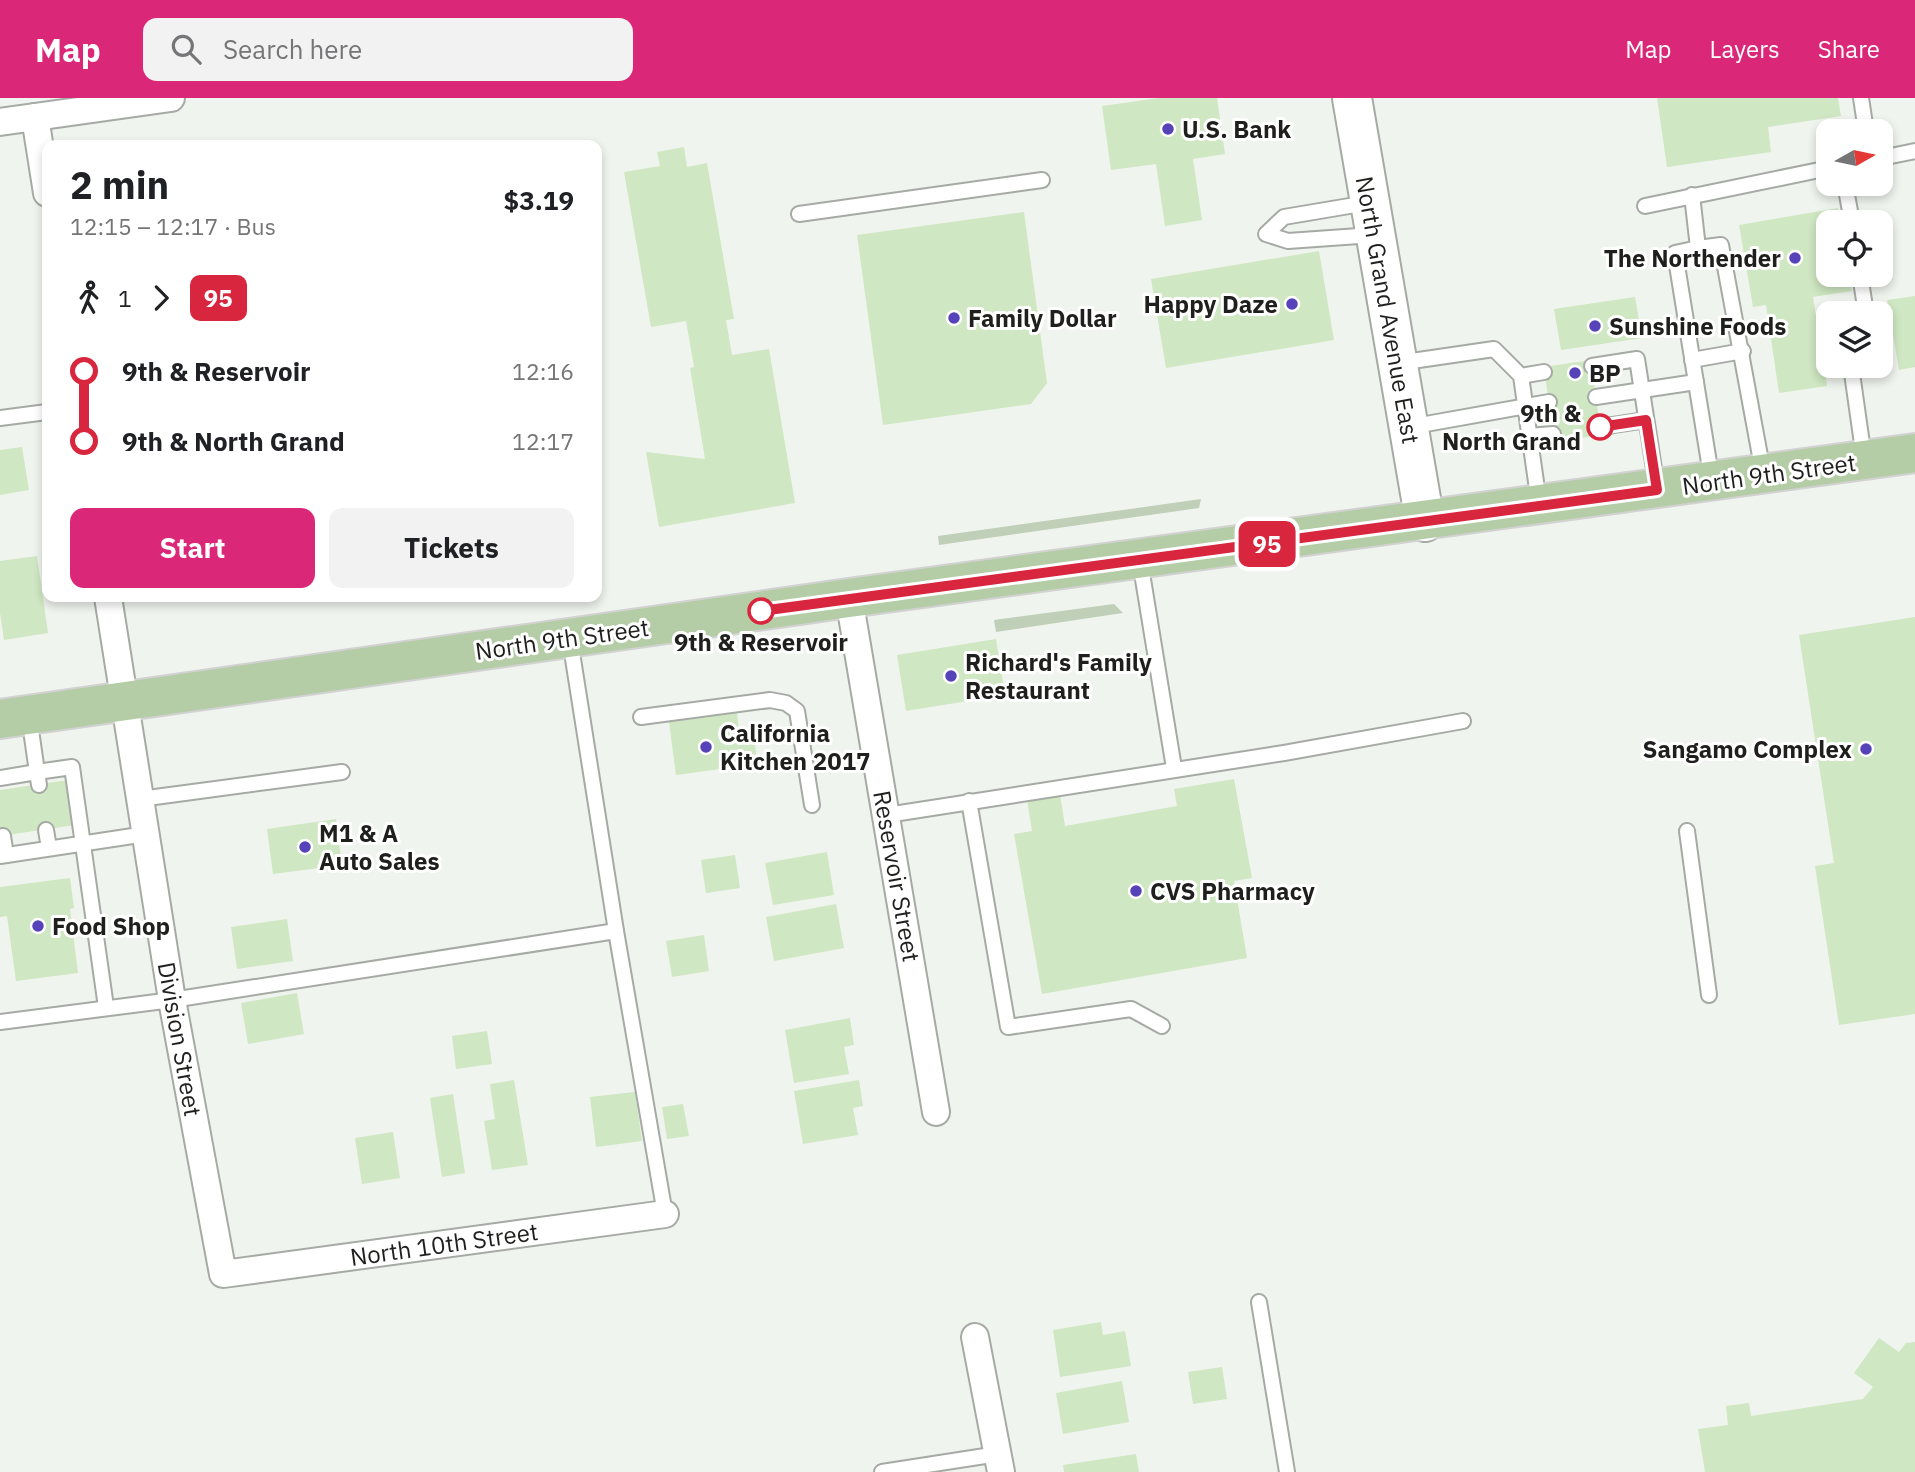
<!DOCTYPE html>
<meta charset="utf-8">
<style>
body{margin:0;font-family:"IBM Plex Sans",sans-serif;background:#f2f2f2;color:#202124;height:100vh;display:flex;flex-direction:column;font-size:26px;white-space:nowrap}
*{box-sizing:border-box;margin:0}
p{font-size:23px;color:#757577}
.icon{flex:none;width:38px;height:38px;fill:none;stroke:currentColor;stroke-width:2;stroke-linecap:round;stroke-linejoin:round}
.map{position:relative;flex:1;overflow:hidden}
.details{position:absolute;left:42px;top:42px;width:560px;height:462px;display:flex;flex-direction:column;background:#fff;border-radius:14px;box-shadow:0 4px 10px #0003}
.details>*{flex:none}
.badge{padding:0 14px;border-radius:10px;font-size:24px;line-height:46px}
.needle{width:46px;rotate:81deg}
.tools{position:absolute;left:1816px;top:21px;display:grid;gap:14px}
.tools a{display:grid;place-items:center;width:77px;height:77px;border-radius:14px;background:#fff;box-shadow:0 4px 10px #0003;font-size:35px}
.map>.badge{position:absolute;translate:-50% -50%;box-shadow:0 0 0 4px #fff}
.legs{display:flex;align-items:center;gap:10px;height:77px;padding:0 28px;font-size:23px}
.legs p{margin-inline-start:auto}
.headline{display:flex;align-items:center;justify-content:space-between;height:119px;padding:0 28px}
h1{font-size:38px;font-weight:700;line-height:52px}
.cta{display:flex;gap:14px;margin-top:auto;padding:14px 28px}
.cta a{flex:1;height:80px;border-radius:14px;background:#db2777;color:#fff;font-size:28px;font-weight:700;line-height:80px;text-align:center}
.cta a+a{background:#f2f2f2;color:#202124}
ul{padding:0 28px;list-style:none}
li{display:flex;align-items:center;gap:24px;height:70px;font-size:26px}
li i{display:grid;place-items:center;width:10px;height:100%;margin:0 9px;background:currentColor}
li i::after{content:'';width:18px;height:18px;margin:-9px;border:5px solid;border-radius:50%;background:#fff}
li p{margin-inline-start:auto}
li:first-child i{background:linear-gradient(#0000 50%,currentColor 0)}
li:last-child i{background:linear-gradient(currentColor 50%,#0000 0)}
header{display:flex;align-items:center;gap:42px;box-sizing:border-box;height:98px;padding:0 35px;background:#db2777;color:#fff}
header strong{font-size:33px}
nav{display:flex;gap:38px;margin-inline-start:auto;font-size:24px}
.search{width:490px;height:63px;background:#f2f2f2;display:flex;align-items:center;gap:18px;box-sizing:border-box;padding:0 24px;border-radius:14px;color:#757577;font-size:26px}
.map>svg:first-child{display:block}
.green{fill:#c0d0b8}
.building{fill:#cfe7c2}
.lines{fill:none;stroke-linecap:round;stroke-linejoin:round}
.lane-casing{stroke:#a6aaa4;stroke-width:18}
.street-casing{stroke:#a6aaa4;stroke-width:30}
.secondary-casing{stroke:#a6aaa4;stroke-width:42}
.primary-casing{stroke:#d2d2d2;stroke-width:42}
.lane{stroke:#fff;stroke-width:14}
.street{stroke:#fff;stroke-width:26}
.secondary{stroke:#fff;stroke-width:38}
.primary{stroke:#b5cda6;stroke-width:38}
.line-1-casing{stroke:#fff;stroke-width:16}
.line-1{stroke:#d7263d;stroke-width:10}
.poi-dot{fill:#5643ba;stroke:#fff;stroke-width:2.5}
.stop-1-dot{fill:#fff;stroke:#d7263d;stroke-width:3.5}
.labels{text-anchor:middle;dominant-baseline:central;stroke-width:6;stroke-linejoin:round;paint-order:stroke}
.poi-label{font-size:24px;font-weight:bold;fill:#1f201e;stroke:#fff;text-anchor:start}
.street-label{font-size:24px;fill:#1f201e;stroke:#fff}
.stop-label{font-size:24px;font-weight:bold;fill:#1f201e;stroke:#fff;text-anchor:end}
</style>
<header>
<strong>Map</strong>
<div class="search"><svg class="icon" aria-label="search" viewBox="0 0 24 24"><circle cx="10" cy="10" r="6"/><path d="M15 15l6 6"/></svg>Search here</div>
<nav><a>Map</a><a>Layers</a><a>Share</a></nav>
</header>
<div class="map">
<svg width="1915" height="1374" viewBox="0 0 1915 1374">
<rect width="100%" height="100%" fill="#f0f4ee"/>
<g class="green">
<path d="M1201,401L1199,410L939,447L938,438Z"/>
<path d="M1114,506L1123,515L996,534L994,522Z"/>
</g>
<g class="building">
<path d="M1159,0H1217L1225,56L1193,61L1202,122L1165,128L1156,66L1111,72L1102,8Z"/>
<path d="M1657,0H1838L1841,18L1768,29L1771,54L1667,69Z"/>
<path d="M684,49L687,69L707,65L734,221L726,222L732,257L769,251L795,405L659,429L646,354L705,361L690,270L694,269L686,223L651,229L624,74L660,68L657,54Z"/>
<path d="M1838,110L1840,124H1829V177H1849L1852,193L1813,199L1827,288L1779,295L1766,207L1753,209L1739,127Z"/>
<path d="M1024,114L1047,285L1031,306L883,327L857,137Z"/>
<path d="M1319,153L1334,242L1166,270L1151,181Z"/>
<path d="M1915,198V269L1899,272L1887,202Z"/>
<path d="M1635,199L1642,240L1561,252L1554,211Z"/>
<path d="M1591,262L1601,337L1554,344L1544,269Z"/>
<path d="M22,349L29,392L0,397V352Z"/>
<path d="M37,458L48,535L4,542L0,515V463Z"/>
<path d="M1915,519V916L1839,927L1815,768L1834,765L1799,537Z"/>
<path d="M996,541L1005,597L906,613L897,557Z"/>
<path d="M737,615L741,647L755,645L757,666L676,677L669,624Z"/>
<path d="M1234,681L1252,780L1234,783L1247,860L1042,896L1014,736L1032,733L1027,702L1060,696L1065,728L1177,708L1174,691Z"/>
<path d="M68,682L75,727L0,738V692Z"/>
<path d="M336,721L342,767L273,776L267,731Z"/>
<path d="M827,754L834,797L773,807L765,765Z"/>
<path d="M735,757L740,790L706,795L701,762Z"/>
<path d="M70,780L74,810L70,811L78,875L16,883L7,818L0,819V789Z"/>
<path d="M836,806L844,850L774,863L766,819Z"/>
<path d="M287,821L293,863L237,871L231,829Z"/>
<path d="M704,837L709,873L672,879L666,843Z"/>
<path d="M297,895L304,936L248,946L241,905Z"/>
<path d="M850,920L854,947L844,949L849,976L794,985L785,932Z"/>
<path d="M487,933L492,966L456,971L452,938Z"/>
<path d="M514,982L528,1067L492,1072L484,1023L495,1021L490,986Z"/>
<path d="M859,982L863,1008L853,1010L858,1037L803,1046L794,993Z"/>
<path d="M635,994L642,1043L596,1049L590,999Z"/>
<path d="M453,996L465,1075L442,1079L430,1000Z"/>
<path d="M683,1006L689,1038L667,1041L662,1009Z"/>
<path d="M393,1034L400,1080L362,1086L355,1040Z"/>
<path d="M1101,1224L1103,1237L1125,1233L1131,1268L1060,1279L1053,1232Z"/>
<path d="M1879,1240L1899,1254L1906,1245L1915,1244V1374H1705L1698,1331L1728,1327L1726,1308L1749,1305L1751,1318L1863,1301L1873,1289L1854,1275Z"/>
<path d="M1222,1269L1227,1301L1193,1306L1188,1274Z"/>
<path d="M1122,1283L1129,1324L1063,1336L1056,1295Z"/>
<path d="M1136,1356L1139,1374H1064L1063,1367Z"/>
</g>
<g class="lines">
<defs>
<g id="lane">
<path d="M1861,0L1866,33"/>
<path d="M1881,60L1915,53"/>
<path d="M1845,86L1852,124"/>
<path d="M1692,97L1698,150L1721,147L1763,374"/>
<path d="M1367,105L1284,119L1266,136L1288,143L1373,137"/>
<path d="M1645,108L1829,70"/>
<path d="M799,116L1042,82"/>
<path d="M1698,150L1675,155L1712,383"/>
<path d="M1860,177L1866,215"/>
<path d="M1692,262L1743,253"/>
<path d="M1398,265L1494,251L1521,278L1539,405"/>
<path d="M1592,268L1637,261L1657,390"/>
<path d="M1851,268L1864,360"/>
<path d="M1521,278L1544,274"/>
<path d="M1596,299L1696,284"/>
<path d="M0,320L47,314"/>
<path d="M1409,329L1549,304"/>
<path d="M1600,329L1646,322"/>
<path d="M1529,338L1553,336"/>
<path d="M1140,463L1174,670"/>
<path d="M570,542L616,833L665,1116"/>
<path d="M29,618L37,674L72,669L106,909"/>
<path d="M641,619L770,602L786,605L797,613L812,707"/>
<path d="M0,680L37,674L39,687"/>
<path d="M140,701L342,674"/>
<path d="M969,703L1008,929L1131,911L1162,928"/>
<path d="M887,717L1284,655L1463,623"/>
<path d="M46,732L49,750"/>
<path d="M1687,733L1709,897"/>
<path d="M3,738L6,757"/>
<path d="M0,758L146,736"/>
<path d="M0,924L172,902L616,833"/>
<path d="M1259,1204L1287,1374"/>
<path d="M882,1374L998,1356"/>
</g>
<g id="street">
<path d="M35,19L47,95"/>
<path d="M0,24L171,0"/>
<path d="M108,499L172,902L223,1176L665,1116"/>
<path d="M849,500L936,1014"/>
<path d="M975,1239L1001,1374"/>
</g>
<path id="secondary" d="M1352,0L1425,424"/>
<path id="primary" d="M0,621L849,500L1915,355"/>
</defs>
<use href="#lane" class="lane-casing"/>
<use href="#street" class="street-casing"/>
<use href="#secondary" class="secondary-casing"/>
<use href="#primary" class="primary-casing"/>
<use href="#lane" class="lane"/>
<use href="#street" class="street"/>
<use href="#secondary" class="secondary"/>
<use href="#primary" class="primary"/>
</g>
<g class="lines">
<defs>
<path id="line-1" d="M761,513L1657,392L1646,322L1600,329"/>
</defs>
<use href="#line-1" class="line-1-casing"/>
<use href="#line-1" class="line-1"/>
</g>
<g class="poi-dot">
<circle cx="1168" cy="31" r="7"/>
<circle cx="1795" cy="160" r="7"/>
<circle cx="1292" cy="206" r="7"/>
<circle cx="954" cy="220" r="7"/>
<circle cx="1595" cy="228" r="7"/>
<circle cx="1575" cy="275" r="7"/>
<circle cx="951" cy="578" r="7"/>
<circle cx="706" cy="649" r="7"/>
<circle cx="1866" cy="651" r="7"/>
<circle cx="305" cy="749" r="7"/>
<circle cx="1136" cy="793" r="7"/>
<circle cx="38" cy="828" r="7"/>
</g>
<g class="stop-1-dot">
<circle cx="1600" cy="329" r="12"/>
<circle cx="761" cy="513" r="12"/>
</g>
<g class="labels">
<g class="poi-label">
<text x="1182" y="31">U.S. Bank</text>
<text x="1781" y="160" text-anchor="end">The Northender</text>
<text x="1278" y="206" text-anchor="end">Happy Daze</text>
<text x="968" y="220">Family Dollar</text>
<text x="1609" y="228">Sunshine Foods</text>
<text x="1589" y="275">BP</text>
<text x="965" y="564">Richard's Family<tspan x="965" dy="28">Restaurant</tspan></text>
<text x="720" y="635">California<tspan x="720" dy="28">Kitchen 2017</tspan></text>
<text x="1852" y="651" text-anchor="end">Sangamo Complex</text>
<text x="319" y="735">M1 &amp; A<tspan x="319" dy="28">Auto Sales</tspan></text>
<text x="1150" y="793">CVS Pharmacy</text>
<text x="52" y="828">Food Shop</text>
</g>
<g class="street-label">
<text transform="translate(1388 212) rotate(80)">North Grand Avenue East</text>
<text transform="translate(1769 376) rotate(-8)">North 9th Street</text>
<text transform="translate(562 541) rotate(-8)">North 9th Street</text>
<text transform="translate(897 778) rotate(80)">Reservoir Street</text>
<text transform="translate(180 941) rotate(80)">Division Street</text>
<text transform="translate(444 1146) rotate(-8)">North 10th Street</text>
</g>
<g class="stop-label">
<text x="1581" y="315">9th &amp;<tspan x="1581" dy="28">North Grand</tspan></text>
<text x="761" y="544" text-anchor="middle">9th &amp; Reservoir</text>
</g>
</g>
</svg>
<div class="tools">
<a><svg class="needle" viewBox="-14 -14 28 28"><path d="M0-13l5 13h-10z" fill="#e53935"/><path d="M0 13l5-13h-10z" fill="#757577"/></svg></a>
<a><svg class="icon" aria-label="locate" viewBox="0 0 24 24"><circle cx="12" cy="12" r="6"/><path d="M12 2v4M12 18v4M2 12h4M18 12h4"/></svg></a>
<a><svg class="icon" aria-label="layers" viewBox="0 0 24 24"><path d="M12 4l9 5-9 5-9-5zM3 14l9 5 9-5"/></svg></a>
</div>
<b class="badge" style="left:1267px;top:446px;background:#d7263d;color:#fff">95</b>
<section class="details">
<div class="headline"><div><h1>2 min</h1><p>12:15 – 12:17 · Bus</p></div><b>$3.19</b></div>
<div class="legs"><svg class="icon" aria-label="walk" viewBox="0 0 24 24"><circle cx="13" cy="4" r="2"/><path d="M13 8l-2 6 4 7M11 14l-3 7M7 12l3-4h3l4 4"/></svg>1<svg class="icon" aria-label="forward" viewBox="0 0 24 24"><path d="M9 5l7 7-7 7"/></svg><b class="badge" style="background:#d7263d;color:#fff">95</b></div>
<ul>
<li><i style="color:#d7263d"></i><b>9th &amp; Reservoir</b><p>12:16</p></li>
<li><i style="color:#d7263d"></i><b>9th &amp; North Grand</b><p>12:17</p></li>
</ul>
<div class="cta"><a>Start</a><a>Tickets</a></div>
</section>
</div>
